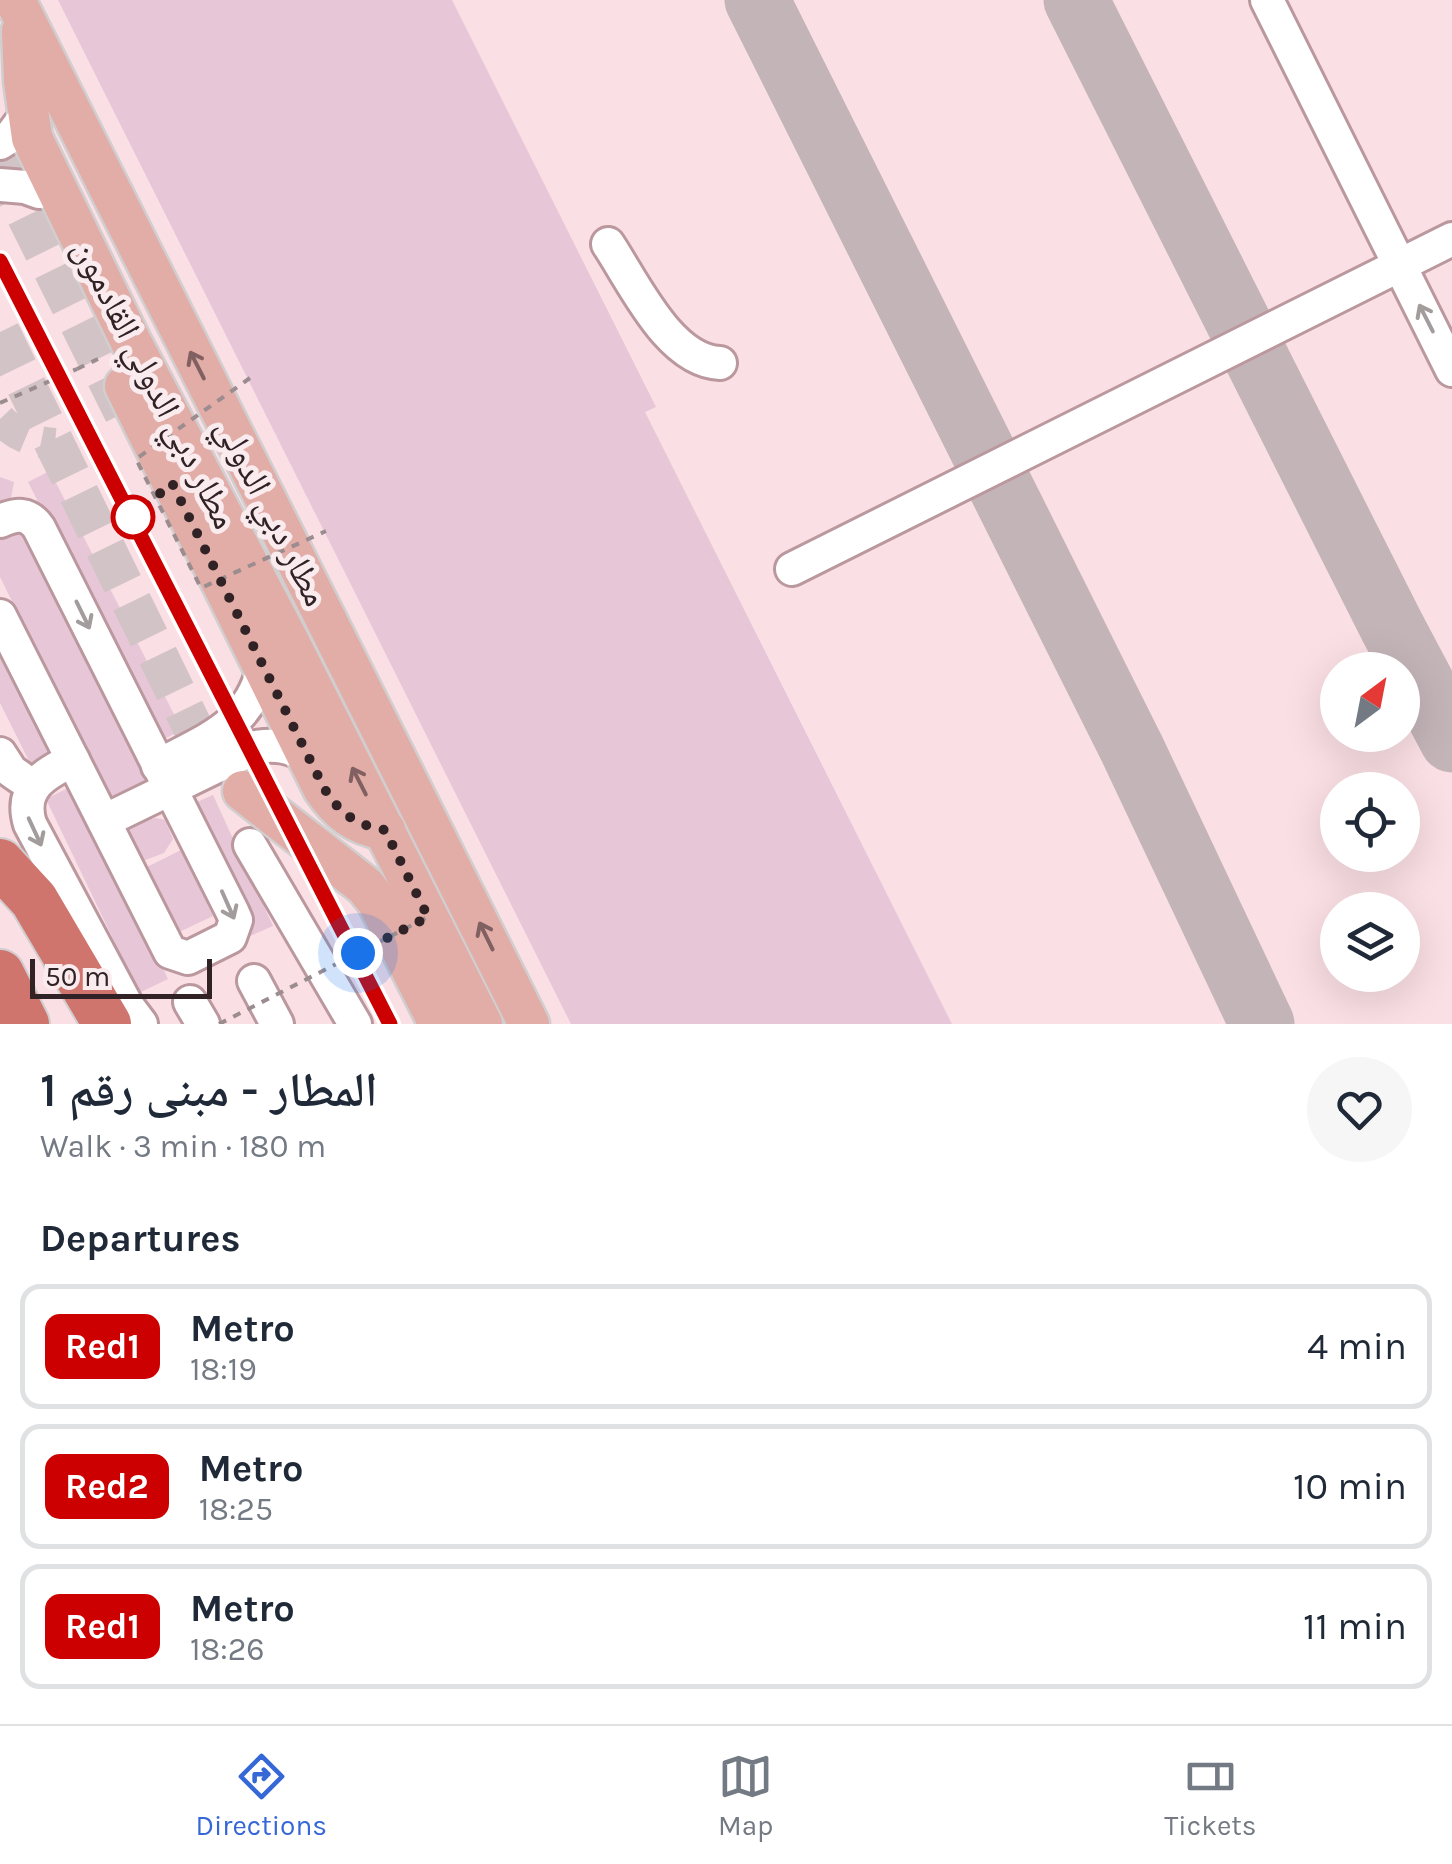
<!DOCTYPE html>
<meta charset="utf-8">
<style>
body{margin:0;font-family:Karla,"Noto Naskh Arabic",sans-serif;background:#f6f6f7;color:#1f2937;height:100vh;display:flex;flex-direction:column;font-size:38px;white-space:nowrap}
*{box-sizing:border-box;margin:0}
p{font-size:32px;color:#747a83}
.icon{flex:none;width:55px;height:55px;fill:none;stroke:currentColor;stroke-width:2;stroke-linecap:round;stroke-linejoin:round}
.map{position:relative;height:1024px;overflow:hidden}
.side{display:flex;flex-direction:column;background:#fff;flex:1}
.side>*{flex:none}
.badge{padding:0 20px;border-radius:15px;font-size:35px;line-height:65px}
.needle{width:65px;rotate:32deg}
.fabs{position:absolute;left:1320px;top:652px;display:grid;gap:20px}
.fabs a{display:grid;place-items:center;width:100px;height:100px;border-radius:50%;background:#fff;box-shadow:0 10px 40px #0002;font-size:50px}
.scale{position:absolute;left:30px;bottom:25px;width:182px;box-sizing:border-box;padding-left:10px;border:5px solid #302225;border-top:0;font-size:28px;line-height:35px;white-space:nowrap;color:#302225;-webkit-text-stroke:8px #faebee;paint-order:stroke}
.you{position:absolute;width:50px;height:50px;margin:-25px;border:8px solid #fff;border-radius:50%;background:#1a73e8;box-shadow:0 0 0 15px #1a73e833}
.map>.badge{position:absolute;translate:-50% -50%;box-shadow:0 0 0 5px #fff}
h2{padding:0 40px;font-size:38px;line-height:90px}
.round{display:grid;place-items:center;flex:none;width:105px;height:105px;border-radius:52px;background:#f6f6f7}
.summary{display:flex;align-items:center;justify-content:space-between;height:170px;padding:0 40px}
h1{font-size:48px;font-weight:600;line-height:75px}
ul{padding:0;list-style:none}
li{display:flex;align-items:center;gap:30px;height:125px;margin:0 20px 15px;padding:0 20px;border:5px solid #e0e1e3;border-radius:20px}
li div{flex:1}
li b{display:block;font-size:38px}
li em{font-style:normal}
li .badge{min-width:110px;font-weight:700;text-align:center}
.dock{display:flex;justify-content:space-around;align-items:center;height:140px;border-top:2px solid #e0e1e3;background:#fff;font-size:28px;color:#747a83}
.dock a{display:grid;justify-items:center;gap:5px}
.dock .active{color:#3567d7}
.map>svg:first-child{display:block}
.built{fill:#fadfe4;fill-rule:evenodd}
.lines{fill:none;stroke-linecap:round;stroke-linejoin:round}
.taxiway{stroke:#c3b4b8;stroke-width:65}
.building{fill:#e6c6d7}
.minor-tunnel{stroke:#d2c3c6;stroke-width:32;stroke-dasharray:32 16;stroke-linecap:butt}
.major-tunnel{stroke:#d2c3c6;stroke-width:40;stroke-dasharray:40 20;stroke-linecap:butt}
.minor-casing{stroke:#ba989e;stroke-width:38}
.major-casing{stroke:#d1cecf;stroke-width:45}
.highway-casing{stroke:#d1cecf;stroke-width:52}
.path{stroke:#9a8c8f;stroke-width:4;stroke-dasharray:8 8;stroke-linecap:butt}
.minor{stroke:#fff;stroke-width:32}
.major{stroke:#e2aca7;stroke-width:40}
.highway{stroke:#cf756d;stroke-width:48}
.rail{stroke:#8c7e81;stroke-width:8;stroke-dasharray:20 10;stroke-linecap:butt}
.path-bridge{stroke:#9a8c8f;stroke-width:4;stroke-dasharray:8 8;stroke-linecap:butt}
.oneway{stroke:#a29c9d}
.oneway2{stroke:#806060}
.line-casing{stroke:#fff;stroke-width:22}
.line{stroke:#c00;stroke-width:15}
.walk{stroke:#302225;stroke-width:10;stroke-dasharray:0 18}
.stop-dot{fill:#fff;stroke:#c00;stroke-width:5}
.labels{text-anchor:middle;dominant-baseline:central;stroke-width:10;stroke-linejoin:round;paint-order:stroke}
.street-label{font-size:35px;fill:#302225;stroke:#faebee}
</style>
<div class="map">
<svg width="1452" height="1024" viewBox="0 0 1452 1024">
<rect width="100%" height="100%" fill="#faebee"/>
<path class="built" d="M0,0H1452V1024H0ZM1338,670H1402V735H1338ZM1338,790H1402V855H1338ZM1338,910H1402V975H1338Z"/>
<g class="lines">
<g class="taxiway">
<path d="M757,0L1132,749L1262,1024"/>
<path d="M1076,0L1392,627L1452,740"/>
</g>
</g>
<g class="building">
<path d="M58,0H452L656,407L645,412L952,1024H571Z"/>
<path d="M50,471L182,730L160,741L28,482Z"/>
<path d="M0,477L14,482L9,509L0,507Z"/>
<path d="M23,527L152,787L114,806L0,577V539Z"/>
<path d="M0,638L59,754L32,767L0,703Z"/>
<path d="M74,785L168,979L139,993L46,799Z"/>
<path d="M213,795L273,926L250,936L190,805Z"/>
<path d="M156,818L165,820L173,839L164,853L140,862L125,833L138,822Z"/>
<path d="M181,850L213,916L175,934L143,869Z"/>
</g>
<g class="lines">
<path class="minor-tunnel" d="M0,419C16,436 32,442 55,444"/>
<g class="major-tunnel">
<path d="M0,162L131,427"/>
<path d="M0,332L197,736L223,771"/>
</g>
<defs>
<g id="minor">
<path d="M1267,0L1452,370"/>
<path d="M0,143L11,136L28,113"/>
<path d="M0,185L25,187L39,192"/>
<path d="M608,244C634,283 669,361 720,363"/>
<path d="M0,521C16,514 28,512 39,528L232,911L236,920L230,937L188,958L170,952L0,616"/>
<path d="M792,569L1452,239"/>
<path d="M0,754L11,771L21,778"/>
<path d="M73,760C44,774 19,788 30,824L126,1004L141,1024"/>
<path d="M158,766C205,740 249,727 263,669"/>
<path d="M104,821L256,747C276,744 289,746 307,756"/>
<path d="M250,845L355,1024"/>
<path d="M254,981L277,1024"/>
<path d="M190,1002L203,1024"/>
</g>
<g id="major">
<path d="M15,0L529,1024"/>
<path d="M22,31L24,81L32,138L131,342L289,642L482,1024"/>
<path d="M125,386L323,788C339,812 356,825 385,830"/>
<path d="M243,791L365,886L377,901L439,1024"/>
</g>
<g id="highway">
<path d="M0,863L34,900L107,1024"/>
<path d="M0,974L25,1024"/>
</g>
</defs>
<use href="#minor" class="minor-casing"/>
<use href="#major" class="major-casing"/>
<use href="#highway" class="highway-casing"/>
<path class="path" d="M77,369L98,359"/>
<use href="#minor" class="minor"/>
<use href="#major" class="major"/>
<use href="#highway" class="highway"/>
<path class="rail" d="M0,261L390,1024"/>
<g class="path-bridge">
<path d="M250,378L136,459L201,588L326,531"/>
<path d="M0,403L77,369"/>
<path d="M219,1024L428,917"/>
</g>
</g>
<defs><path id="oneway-shaft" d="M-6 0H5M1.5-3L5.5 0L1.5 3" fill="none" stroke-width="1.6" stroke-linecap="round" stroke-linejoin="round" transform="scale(2.5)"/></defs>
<g class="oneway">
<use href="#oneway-shaft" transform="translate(1426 318) rotate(-117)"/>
<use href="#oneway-shaft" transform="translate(83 615) rotate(64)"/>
<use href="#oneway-shaft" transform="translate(35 832) rotate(65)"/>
<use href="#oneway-shaft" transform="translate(228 905) rotate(66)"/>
</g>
<g class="oneway2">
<use href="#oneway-shaft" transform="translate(197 365) rotate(-117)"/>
<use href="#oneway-shaft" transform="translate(359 781) rotate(-117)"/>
<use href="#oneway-shaft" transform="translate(486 936) rotate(-116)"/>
</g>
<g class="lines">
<defs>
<path id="line" d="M0,261L390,1024"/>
</defs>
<use href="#line" class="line-casing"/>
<use href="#line" class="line"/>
<path class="walk" d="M133,517L172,483L324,788C339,813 356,825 385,830L428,917L358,953"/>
</g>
<circle class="stop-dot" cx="133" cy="517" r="20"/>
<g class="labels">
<g class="street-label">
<text transform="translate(155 384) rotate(63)">مطار دبي الدولي القادمون</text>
<text transform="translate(272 512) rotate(63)">مطار دبي الدولي</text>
</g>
</g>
</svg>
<div class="fabs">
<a><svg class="needle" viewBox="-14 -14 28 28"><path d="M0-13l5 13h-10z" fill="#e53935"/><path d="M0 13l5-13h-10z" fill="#747a83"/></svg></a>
<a><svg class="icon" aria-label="locate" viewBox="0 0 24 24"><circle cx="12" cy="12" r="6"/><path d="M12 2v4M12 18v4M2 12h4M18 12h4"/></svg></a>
<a><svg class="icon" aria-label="layers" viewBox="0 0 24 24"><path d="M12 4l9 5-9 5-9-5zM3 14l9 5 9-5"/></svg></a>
</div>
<div class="scale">50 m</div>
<div class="you" style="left:358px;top:953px"></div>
</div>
<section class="side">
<div class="summary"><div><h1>المطار - مبنى رقم 1</h1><p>Walk · 3 min · 180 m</p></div><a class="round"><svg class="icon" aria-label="heart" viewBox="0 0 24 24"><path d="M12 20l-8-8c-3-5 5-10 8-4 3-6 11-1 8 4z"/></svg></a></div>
<h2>Departures</h2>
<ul>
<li><span class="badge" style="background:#c00;color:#fff">Red1</span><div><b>Metro</b><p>18:19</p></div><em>4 min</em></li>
<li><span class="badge" style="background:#c00;color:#fff">Red2</span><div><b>Metro</b><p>18:25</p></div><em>10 min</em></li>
<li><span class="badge" style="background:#c00;color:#fff">Red1</span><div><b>Metro</b><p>18:26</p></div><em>11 min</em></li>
</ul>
</section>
<nav class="dock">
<a class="active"><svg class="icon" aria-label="directions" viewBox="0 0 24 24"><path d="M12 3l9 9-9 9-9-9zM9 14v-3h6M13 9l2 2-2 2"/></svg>Directions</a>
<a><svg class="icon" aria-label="map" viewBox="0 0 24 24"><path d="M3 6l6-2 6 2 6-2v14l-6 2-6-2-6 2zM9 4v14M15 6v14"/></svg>Map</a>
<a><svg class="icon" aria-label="tickets" viewBox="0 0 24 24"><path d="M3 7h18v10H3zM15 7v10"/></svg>Tickets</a>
</nav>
